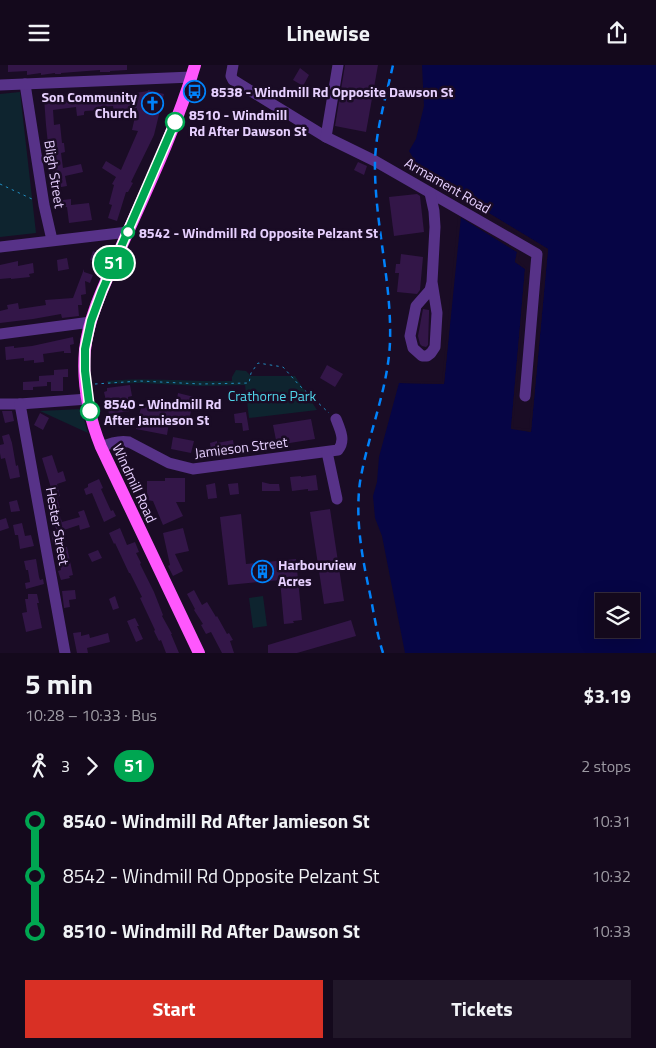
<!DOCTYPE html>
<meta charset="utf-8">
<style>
body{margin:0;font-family:"Titillium Web",sans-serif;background:#211729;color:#f1f3f6;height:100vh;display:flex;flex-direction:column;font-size:19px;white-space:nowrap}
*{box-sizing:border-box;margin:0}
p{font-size:16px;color:#9d9aa3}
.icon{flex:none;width:28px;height:28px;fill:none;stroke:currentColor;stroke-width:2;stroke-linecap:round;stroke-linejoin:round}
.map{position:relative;height:588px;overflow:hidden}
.sheet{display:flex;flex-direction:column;background:#14091c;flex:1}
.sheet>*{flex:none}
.badge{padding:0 10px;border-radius:16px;font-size:18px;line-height:32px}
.tools{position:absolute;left:595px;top:528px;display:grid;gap:10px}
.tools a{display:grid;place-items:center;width:45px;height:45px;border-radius:0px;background:#14091c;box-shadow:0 5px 20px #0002,0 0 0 1px #332a3b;font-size:25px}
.map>.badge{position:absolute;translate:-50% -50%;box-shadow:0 0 0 2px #fff}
.legs{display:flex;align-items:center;gap:8px;height:55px;padding:0 25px;font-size:16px}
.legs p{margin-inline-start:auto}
.overview{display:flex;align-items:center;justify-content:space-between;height:85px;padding:0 25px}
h1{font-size:28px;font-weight:700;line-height:38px}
.button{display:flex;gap:10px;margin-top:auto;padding:10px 25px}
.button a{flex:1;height:58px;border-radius:0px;background:#d93025;color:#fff;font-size:20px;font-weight:700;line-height:58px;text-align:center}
.button a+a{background:#211729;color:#f1f3f6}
ul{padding:0 25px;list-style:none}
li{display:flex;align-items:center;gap:18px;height:55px;font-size:19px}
li i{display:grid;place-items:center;width:8px;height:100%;margin:0 6px;background:currentColor}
li i::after{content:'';width:12px;height:12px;margin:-6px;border:4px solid;border-radius:50%;background:#14091c}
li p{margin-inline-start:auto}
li:first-child i{background:linear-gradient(#0000 50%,currentColor 0)}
li:last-child i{background:linear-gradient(currentColor 50%,#0000 0)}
header{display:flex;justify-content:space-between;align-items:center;height:65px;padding:0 25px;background:#14091c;font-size:22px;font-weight:700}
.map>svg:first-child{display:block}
.green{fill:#0e242f}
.water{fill:#060545;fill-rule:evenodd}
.pier{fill:#1a0c25}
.building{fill:#331648}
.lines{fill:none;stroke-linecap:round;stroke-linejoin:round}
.path{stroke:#228dc0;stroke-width:1;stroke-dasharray:2.5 4;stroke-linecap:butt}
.minor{stroke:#573288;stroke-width:11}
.major{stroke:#ff57fd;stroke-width:12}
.rail{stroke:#0082fb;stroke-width:2.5;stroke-dasharray:8 6;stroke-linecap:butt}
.line-1-casing{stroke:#fff;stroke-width:11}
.line-1{stroke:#00a651;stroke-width:8}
.stop-1-dot{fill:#fff;stroke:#00a651;stroke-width:2.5}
.labels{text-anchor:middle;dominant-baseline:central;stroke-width:5;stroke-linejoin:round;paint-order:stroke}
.poi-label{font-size:14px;font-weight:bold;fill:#e7d0ff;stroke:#1a0c25;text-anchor:start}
.stop-label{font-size:14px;font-weight:bold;fill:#e7d0ff;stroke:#1a0c25;text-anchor:start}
.street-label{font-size:14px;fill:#e7d0ff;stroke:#1a0c25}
.park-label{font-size:14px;fill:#50d6eb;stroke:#1a0c25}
</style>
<header><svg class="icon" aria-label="menu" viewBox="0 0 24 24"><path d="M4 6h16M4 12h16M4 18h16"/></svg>Linewise<svg class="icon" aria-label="share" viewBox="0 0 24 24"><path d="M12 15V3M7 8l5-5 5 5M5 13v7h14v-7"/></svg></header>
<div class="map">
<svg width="656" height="588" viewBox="0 0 656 588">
<rect width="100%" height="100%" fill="#1a0c25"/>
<g class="green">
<path d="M20,27L36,168L0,172V29Z"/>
<path d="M236,305L246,306L251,311H295L317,345L249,353L245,320L202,321L140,318L108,319L107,316C149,312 191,317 232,316V312Z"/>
<path d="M81,344L88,368L40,346Z"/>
<path d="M263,531L267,561L253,563L249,533Z"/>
</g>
<path class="water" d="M422,0H656V588H405L382,471L375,453L373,431L377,417L379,392L399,318L444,319L460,152L517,187L515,197L525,204L511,363L531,367L548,184L441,119L418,101L409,86L416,74L424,41ZM604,536H631V564H604Z"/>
<path class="pier" d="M441,119L548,184L531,367L511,364L525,204L515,197L517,187L461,152L444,319L399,318V316L442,317L458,151L459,150L461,149L519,185L520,187L518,196L527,203L513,362L529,364L545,185L447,127L440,122Z"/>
<g class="building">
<path d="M8,0H127V5L110,6V7H100V5L61,8V9H55V8L41,10V8L27,10V6L8,7Z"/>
<path d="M345,0H378L366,67L335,61Z"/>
<path d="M300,3L309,10L303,21L293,15Z"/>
<path d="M148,25L164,29L154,70L131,117L133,118L128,127H126L117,156L108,153L112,140L109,139L114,120L112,119L116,112L102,103L106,96L121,105L138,66L132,65L137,43L114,47L113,41L101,42V45L85,46L84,47V50L77,51L76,42L53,45L54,60L60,59L62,78H64L65,87L61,88L63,103L81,99L83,107L65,111L67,121L56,123L48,79L46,60L44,33H53V35L69,34V36L91,32V30L107,29V28L117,27V31L148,26Z"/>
<path d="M358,97L367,101L364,110L354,105Z"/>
<path d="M417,129L420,131L424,167L394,171L389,132Z"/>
<path d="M71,134V140L89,138L92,155L69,158L67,142H63V135Z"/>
<path d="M93,186L103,190L100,198L90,195Z"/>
<path d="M401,189L423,192L420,225L417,229L397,227L399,208H395L396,199H400Z"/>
<path d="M67,193L69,204L58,206L57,195Z"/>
<path d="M18,196V201L33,198L34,208L29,209L30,212L11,214V213L0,214V200Z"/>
<path d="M84,204V207L93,210L90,218L85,216L86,229L81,230L82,240H78L79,251L62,253L61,249L33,254L0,258V246L8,244L7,240L18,238L19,244L46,240L45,235L73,233Z"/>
<path d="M423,244L429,245V248L428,280L426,282L422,281L420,279L418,271Z"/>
<path d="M73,272L74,279L70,280L71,288H64V286L43,289L44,297L34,298V295L24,296V293L6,295L5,282L14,281V283L32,281Z"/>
<path d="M327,300L343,309L335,322L320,313Z"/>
<path d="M68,304V312H63V326H51V317H47V321L33,322V325H23V317L39,316V311L54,310V305Z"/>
<path d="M130,320L132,331L128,332L130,346L109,349L104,327L107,326V323Z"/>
<path d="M178,328L194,332L188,360L169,357L167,370L136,364L142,338L175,345Z"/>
<path d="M2,346H12L14,356L5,358Z"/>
<path d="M246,347L249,365L243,366L242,358H235L234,349Z"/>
<path d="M40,348L49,353L43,365L34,360Z"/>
<path d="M311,354L315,374L277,380L273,360Z"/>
<path d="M9,369L12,378L16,401L18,400L20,412L10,414L5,393L1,394L0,388V380L4,379L2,371Z"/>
<path d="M173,372L194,376L191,388L171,384Z"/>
<path d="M233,375L235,389L225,391V388L212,391L210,378L217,376V378Z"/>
<path d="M52,390L58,408L63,406L66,416L57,419L60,431L57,432L60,444L58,445L62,457L80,452L78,447L84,445L90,462L80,465L79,460L61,466L64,482H67L73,510L69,511L70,513L61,515L58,506L61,505L56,479H53L51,467L57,466L51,451L47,430L50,429L48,424L51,423L42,393Z"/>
<path d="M316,410L318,425L308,426V424L292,426L290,412L301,411V412Z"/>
<path d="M165,413H185V437H176L183,451L163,460L153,436L147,435V416H165Z"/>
<path d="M99,414L103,423L101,424L111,446L113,445L116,451L104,457L92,428L86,430L84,424L88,422V419Z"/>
<path d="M262,417L270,419H279L280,426H262Z"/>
<path d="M215,418L217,433L208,434L206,420Z"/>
<path d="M238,418L239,429L230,430L228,419Z"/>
<path d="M17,435L20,446L11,447L9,437Z"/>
<path d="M330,444L344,536L324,539L310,447Z"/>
<path d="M241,449L246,499L296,494L302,555L293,556L294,558L284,559L280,515L228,520L220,452Z"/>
<path d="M6,453L9,463L0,466V455Z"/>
<path d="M22,458L25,471L31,470L34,481L20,484L18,470H15L13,460Z"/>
<path d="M120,463L127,480L135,477L139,487L136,488L141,498L140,499L154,527L163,550L162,551L172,569H171L179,588H166L161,575L159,576L154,566L155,565L140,533L142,532L130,508H129L115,478L114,479L109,468Z"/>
<path d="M183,463L189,486L175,489L183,506L173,511L168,501L170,500L163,468Z"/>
<path d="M98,485L102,493L92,497L88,489Z"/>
<path d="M36,494L39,512L40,515L43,514L44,519L26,524L25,518L30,517L28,505H26L24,496Z"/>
<path d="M75,525L76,534L69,535L70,542L64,543L62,526Z"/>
<path d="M194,525L202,540L207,537L216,552L217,551L227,569L229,568L233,575L230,576L234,588H222L211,567L206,569L201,560L203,559L194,545L195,544L187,529Z"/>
<path d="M28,529H37L39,538H37L42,563L26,567L22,548L27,547L25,534H28Z"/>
<path d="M115,531L119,543L113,545L109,534Z"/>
<path d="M135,553L139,561H137L143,574L136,577L127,556Z"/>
<path d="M351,555L356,571L297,588H268V580Z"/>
<path d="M81,567V571L89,569L90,573L108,568L110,577L87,583L88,588H77L73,568Z"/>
</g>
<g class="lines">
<g class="path">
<path d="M0,119L32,134"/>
<path d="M95,319L140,316L201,319L249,318L251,308L258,298L283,302L299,320L329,348"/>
</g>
<g class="minor">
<path d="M233,0L231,11L233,15L326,72L375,96L537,189L525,331"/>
<path d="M25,19L44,140L52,175"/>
<path d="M0,20L192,12"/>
<path d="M326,72L338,0"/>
<path d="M430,128L434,146L435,162L432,217L437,248L435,282L431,288L427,291H422L413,283L410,271L416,241L430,225L432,217"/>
<path d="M0,182L128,167"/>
<path d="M0,269L91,257"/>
<path d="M0,339H20L88,334"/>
<path d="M20,339L65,588"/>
<path d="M101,382C110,378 119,375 129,377L169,398L193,404L338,385C346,376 340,364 336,354"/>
<path d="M327,387L337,434"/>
</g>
<path class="major" d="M195,0C177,61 148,122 122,180C108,213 89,248 85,285C82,317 89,352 101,382L199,588"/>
<path class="rail" d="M383,588C377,569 374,549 370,529C362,492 355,454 360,417C368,369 388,325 390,277C392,216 374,157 375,96C376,64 386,32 393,0"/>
</g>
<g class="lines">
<defs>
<path id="line-1" d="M90,346L85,306V284L91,256L102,226L175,57"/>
</defs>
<use href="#line-1" class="line-1-casing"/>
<use href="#line-1" class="line-1"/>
</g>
<defs>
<symbol id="bus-ring" viewBox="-11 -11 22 22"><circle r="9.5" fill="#1a0c25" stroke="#0082fb" stroke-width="1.5"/><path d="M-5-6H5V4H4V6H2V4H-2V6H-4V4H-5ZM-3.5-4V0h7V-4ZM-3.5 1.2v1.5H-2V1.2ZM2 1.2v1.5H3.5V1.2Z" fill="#0082fb"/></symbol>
<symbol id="church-ring" viewBox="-11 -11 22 22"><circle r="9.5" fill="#1a0c25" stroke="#0082fb" stroke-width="1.5"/><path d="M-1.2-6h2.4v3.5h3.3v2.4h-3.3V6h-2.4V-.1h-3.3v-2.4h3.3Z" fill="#0082fb"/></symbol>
<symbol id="building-ring" viewBox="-11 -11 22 22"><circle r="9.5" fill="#1a0c25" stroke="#0082fb" stroke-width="1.5"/><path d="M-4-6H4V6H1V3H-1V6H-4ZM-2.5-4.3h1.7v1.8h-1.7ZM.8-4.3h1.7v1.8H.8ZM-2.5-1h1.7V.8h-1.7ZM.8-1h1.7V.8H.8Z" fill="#0082fb"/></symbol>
</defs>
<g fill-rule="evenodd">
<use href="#bus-ring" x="182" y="14" width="25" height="25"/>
<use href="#church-ring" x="140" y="26" width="25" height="25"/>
<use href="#building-ring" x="250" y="494" width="25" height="25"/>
</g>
<g class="stop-1-dot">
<circle cx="175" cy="57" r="9"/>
<circle cx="128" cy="167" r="6"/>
<circle cx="90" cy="346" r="9"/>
</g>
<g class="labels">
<g class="poi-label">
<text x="211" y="26">8538 - Windmill Rd Opposite Dawson St</text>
<text x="137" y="31" text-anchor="end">Son Community<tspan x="137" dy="16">Church</tspan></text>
<text x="278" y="499">Harbourview<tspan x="278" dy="16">Acres</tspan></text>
</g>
<g class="stop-label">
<text x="189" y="49">8510 - Windmill<tspan x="189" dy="16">Rd After Dawson St</tspan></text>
<text x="139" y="167">8542 - Windmill Rd Opposite Pelzant St</text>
<text x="104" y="338">8540 - Windmill Rd<tspan x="104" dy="16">After Jamieson St</tspan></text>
</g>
<g class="street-label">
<text transform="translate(55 109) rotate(81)">Bligh Street</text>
<text transform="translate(448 120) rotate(30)">Armament Road</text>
<text transform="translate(241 382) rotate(-7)">Jamieson Street</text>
<text transform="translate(135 418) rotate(65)">Windmill Road</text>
<text transform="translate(58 461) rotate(80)">Hester Street</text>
</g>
<g class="park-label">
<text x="272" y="330">Crathorne Park</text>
</g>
</g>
</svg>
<div class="tools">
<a><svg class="icon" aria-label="layers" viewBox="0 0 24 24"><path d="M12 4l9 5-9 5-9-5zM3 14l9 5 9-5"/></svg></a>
</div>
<b class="badge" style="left:114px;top:198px;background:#00a651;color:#fff">51</b>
</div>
<section class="sheet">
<div class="overview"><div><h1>5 min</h1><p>10:28 – 10:33 · Bus</p></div><b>$3.19</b></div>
<div class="legs"><svg class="icon" aria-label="walk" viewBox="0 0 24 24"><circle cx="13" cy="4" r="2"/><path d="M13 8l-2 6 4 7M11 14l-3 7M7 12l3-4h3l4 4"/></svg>3<svg class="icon" aria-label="forward" viewBox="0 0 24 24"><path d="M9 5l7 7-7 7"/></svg><b class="badge" style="background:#00a651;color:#fff">51</b><p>2 stops</p></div>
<ul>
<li><i style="color:#00a651"></i><b>8540 - Windmill Rd After Jamieson St</b><p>10:31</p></li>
<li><i style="color:#00a651"></i><span>8542 - Windmill Rd Opposite Pelzant St</span><p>10:32</p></li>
<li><i style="color:#00a651"></i><b>8510 - Windmill Rd After Dawson St</b><p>10:33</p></li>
</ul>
<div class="button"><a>Start</a><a>Tickets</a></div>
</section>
